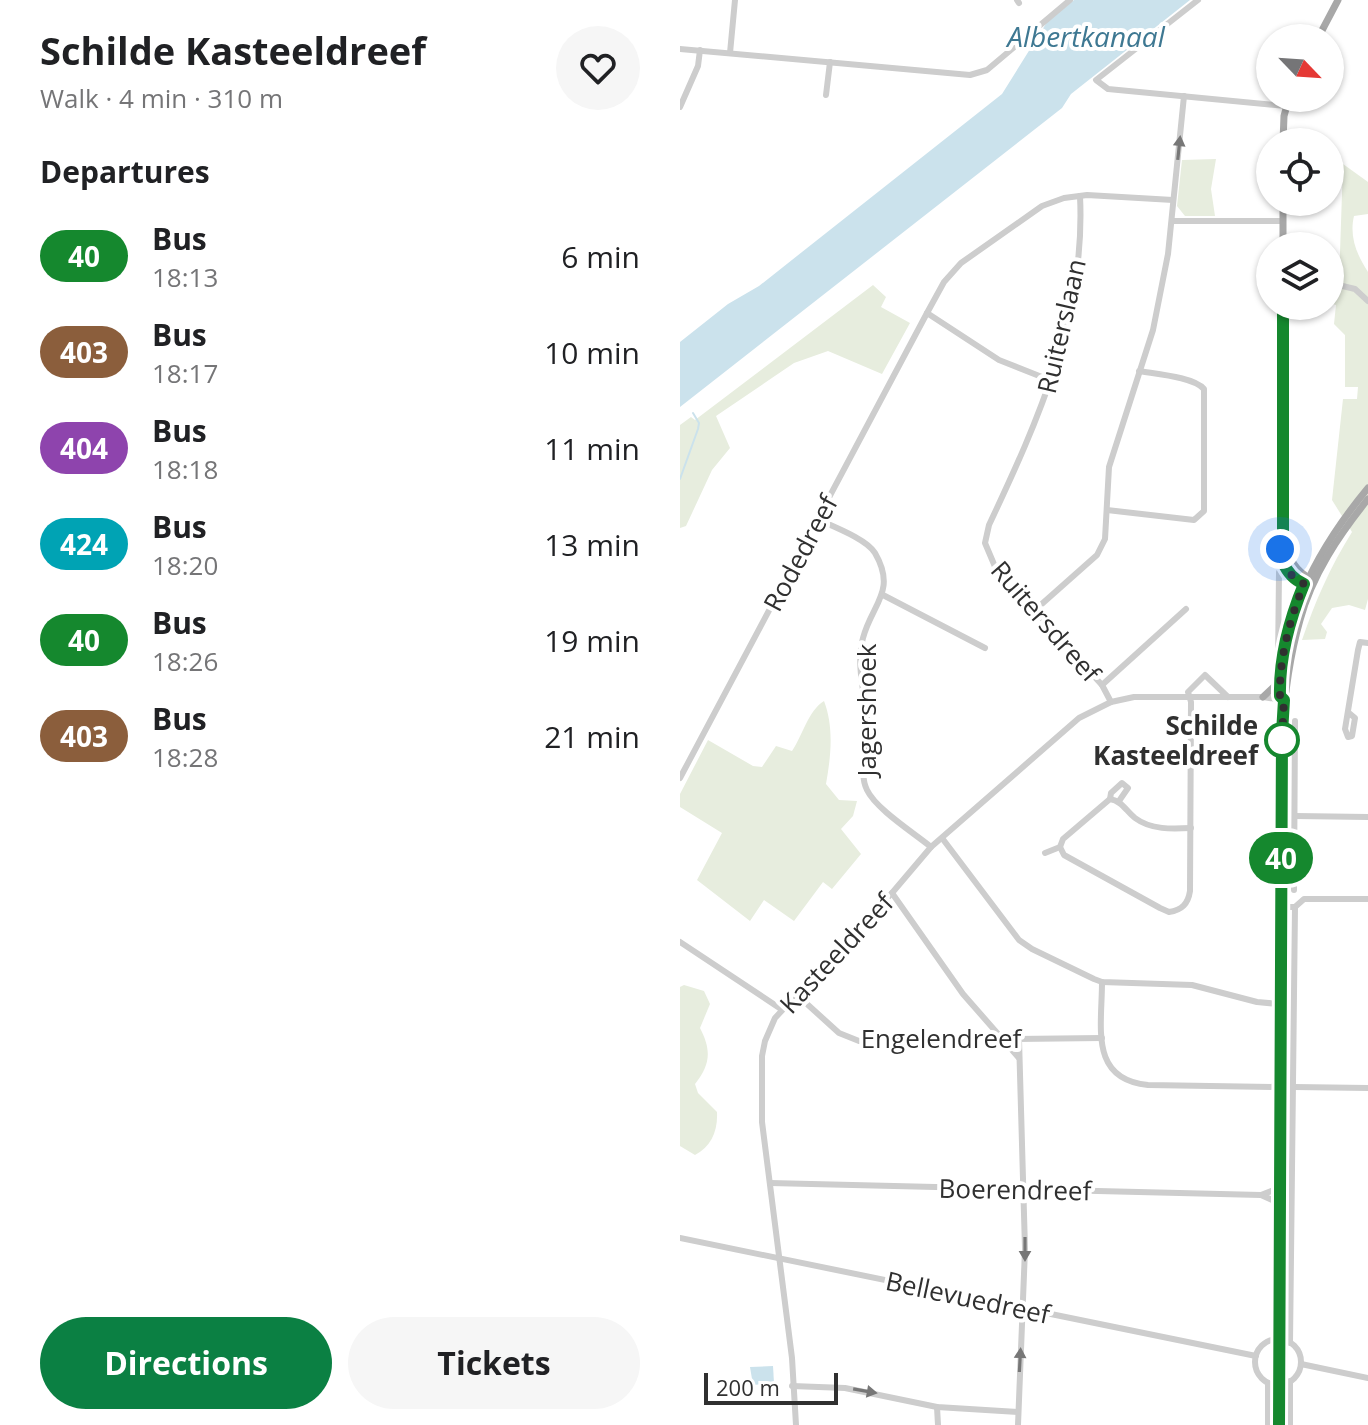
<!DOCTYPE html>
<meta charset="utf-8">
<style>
body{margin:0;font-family:"Open Sans",sans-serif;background:#f6f6f6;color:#202124;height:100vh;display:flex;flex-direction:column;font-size:30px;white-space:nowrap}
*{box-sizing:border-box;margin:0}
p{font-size:26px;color:#757577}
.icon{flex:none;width:44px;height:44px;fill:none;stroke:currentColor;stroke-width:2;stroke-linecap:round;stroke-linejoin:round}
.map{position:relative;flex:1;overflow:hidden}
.drawer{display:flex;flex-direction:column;background:#fff;width:680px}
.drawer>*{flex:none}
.badge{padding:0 16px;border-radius:26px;font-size:28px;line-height:52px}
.needle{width:52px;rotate:115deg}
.buttons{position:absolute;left:576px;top:24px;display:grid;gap:16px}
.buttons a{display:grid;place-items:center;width:88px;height:88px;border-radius:50%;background:#fff;box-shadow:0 2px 6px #0004;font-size:40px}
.scale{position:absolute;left:24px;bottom:20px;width:134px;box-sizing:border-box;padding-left:8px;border:4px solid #303030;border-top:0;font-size:22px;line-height:28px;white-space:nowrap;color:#303030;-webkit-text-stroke:6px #fff;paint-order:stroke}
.you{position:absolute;width:40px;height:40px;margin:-20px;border:6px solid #fff;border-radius:50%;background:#1a73e8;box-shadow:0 0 0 12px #1a73e833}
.map>.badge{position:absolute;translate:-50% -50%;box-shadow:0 0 0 4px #fff}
h2{padding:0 40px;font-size:30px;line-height:72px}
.round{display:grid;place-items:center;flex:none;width:84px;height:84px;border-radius:42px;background:#f6f6f6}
.headline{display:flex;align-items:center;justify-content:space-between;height:136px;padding:0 40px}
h1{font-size:38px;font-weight:700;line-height:60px}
.action{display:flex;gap:16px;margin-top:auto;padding:16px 40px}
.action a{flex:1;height:92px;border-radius:48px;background:#0b8043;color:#fff;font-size:32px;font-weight:700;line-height:92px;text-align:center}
.action a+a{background:#f6f6f6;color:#202124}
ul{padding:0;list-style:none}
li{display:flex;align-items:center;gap:24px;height:96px;padding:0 40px}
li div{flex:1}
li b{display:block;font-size:30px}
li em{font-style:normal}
li .badge{min-width:88px;font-weight:700;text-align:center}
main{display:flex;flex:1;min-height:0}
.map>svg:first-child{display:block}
.green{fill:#e7edde}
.water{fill:#cbe2ec}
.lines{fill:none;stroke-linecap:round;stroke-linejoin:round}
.stream{stroke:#cbe2ec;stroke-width:2}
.minor{stroke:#cdcdcd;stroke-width:6}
.major{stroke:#a8a8a8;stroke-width:7}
.oneway{fill:#777}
.line-casing{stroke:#fff;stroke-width:18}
.line{stroke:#15882e;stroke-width:12}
.walk{stroke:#303030;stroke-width:8;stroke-dasharray:0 14.4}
.stop-dot{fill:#fff;stroke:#15882e;stroke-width:4}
.labels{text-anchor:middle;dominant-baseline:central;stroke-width:8;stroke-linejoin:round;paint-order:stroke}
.street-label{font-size:26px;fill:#303030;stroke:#fff}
.stop-label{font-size:26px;font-weight:bold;fill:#303030;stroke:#fff;text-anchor:end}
.water-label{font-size:28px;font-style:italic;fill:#3e7892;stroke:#fff}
</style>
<main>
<section class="drawer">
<div class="headline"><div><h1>Schilde Kasteeldreef</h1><p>Walk · 4 min · 310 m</p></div><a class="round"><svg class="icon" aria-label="heart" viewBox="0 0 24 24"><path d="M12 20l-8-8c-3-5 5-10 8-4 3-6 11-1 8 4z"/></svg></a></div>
<h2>Departures</h2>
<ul>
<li><span class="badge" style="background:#15882e;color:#fff">40</span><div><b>Bus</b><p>18:13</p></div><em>6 min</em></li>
<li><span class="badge" style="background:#8b5e3c;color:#fff">403</span><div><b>Bus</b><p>18:17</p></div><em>10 min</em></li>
<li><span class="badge" style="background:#8e44ad;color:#fff">404</span><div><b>Bus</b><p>18:18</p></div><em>11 min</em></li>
<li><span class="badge" style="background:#00a3b4;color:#fff">424</span><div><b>Bus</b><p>18:20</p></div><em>13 min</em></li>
<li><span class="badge" style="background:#15882e;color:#fff">40</span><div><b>Bus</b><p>18:26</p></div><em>19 min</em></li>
<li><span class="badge" style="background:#8b5e3c;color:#fff">403</span><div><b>Bus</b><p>18:28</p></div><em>21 min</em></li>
</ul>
<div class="action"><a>Directions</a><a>Tickets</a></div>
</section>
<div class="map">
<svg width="688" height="1425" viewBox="0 0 688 1425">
<rect width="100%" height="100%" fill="#fff"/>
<g class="green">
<path d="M536,159L531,189L535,216H505L497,206L502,160Z"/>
<path d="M663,164L688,182V214L674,216C669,237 677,255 688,272V599L685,610L669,605L652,608L641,624L647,632L645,639L622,640C635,602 650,567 672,532L652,500L663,399H677L678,387H665V335L654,324L656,305L650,303V294L656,295L659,282Z"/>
<path d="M193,285L206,297L201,307L230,323L202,374L148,351L114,363L36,416L50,448L32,470L6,526L0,528V425L11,417L15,420Z"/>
<path d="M144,701C154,727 151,756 146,784L159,800L177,801L173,816L161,829L181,854L152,889L143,882L114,921L84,900L70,921L17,880L42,833L0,807V794L28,740L73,766L82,767L96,746L112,751C123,735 128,711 144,701Z"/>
<path d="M4,985L24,991L30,1004L20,1028C32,1051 30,1065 15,1084L18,1093L37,1112C38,1131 31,1147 15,1155L0,1146V987Z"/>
</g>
<g class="water">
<path d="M394,0H510L391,94L382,108L0,407V342L48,304L79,286L322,94L367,22Z"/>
<path d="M93,1366L94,1383L73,1385L70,1367Z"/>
</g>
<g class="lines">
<path class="stream" d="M0,479L18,429L19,423L13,413"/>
<g class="minor">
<path d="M337,0L339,3"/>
<path d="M518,0L416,80L428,89L606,106"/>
<path d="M0,49L290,75L307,70L390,0"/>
<path d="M50,53L55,0"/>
<path d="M146,95L150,62"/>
<path d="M0,107L18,66L20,50"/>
<path d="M400,196C406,314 358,421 309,525L305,543L316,569L422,685L431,702"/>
<path d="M492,221H603"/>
<path d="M650,283L675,289L688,301"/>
<path d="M247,313L319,360L372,381"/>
<path d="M427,510L514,520L524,511V389C514,377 476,374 459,371"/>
<path d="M137,519C152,526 187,539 195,553C217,591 192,604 183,638C174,671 190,708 188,742C187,758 179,774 187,790C196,809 234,833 251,847"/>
<path d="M203,595L305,648"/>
<path d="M355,610L417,555L425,539L429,467L473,330L488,254L504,96"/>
<path d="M598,663L599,572L606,568"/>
<path d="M422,685L506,609"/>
<path d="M669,713L675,718L672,736L668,737L665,729L678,650L680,642L688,643"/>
<path d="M0,778L247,313L264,282L281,263L362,206L384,198L407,195L493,200"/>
<path d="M430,799L431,793L442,783L448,788L439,801"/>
<path d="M615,816L688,817"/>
<path d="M262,838L339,940L352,949L414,979L422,982L512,985L577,1002L599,1004"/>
<path d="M380,847L384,855L480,908L489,912C502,910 508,904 510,891L511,702L508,692L525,675L548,697"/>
<path d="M365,853L380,847L383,839L430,799C442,801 446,811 455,818C471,830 492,829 511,828"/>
<path d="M614,890L615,721"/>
<path d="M212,893L283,994L339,1058"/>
<path d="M601,907H615L624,899H688"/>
<path d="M0,942L101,1009"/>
<path d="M422,982C422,1027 409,1079 468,1085L599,1087"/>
<path d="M116,994L159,1033L179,1041L422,1038"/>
<path d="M614,1087L688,1088"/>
<path d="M90,1183L581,1195L599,1188"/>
<path d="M581,1195L599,1203"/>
<path d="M0,1238L576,1356"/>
<circle cx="598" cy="1362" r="23"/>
<path d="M610,1343L615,907"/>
<path d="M621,1364L688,1378"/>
<path d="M112,1386L165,1388L257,1407L338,1412"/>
<path d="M257,1407L258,1425"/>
<path d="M116,1425L112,1358L82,1122V1056L85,1041L95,1018L212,893L251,847L399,718L431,702L454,697H583L603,700"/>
<path d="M338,1425L345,1249L339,1039"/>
<path d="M588,1425V1383"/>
<path d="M610,1425V1381"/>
</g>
<g class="major">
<path d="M638,38L658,0"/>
<path d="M603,142L604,116L609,98"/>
<path d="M603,202V246"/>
<path d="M603,306V531C610,555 609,568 634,581"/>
<path d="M602,533C596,554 606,577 626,585"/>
<path d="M583,697L600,681"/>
<path d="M604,700L600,696C600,617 639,547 688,488"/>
<path d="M599,1425C599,1255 599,1085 601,915C602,817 593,715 620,620C632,575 659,535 688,499"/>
</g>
</g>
<defs><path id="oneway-solid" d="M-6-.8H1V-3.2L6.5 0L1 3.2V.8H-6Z" transform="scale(2)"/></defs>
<g class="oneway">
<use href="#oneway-solid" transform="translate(499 148) rotate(-84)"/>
<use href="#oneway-solid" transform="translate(345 1249) rotate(90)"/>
<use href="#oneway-solid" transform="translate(340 1360) rotate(-87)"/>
<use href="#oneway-solid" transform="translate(185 1391) rotate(10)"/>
</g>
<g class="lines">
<defs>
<path id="line" d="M599,1425L602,733L604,700L600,696C599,659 610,618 624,584C605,576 594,551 603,531V306"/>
</defs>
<use href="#line" class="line-casing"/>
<use href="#line" class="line"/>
<path class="walk" d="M600,549L610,574L624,584C610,618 599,659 600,696L604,700L602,740"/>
</g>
<circle class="stop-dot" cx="602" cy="740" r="16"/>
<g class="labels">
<g class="street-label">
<text transform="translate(381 326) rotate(-77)">Ruiterslaan</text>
<text transform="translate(120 553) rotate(-62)">Rodedreef</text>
<text transform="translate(366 621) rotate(49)">Ruitersdreef</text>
<text transform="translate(186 710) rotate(-90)">Jagershoek</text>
<text transform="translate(156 953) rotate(-47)">Kasteeldreef</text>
<text x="261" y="1038">Engelendreef</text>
<text transform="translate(335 1189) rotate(1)">Boerendreef</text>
<text transform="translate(288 1297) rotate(12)">Bellevuedreef</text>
</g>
<g class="stop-label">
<text x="578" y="725">Schilde<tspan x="578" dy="30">Kasteeldreef</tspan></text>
</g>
<g class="water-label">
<text x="406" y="36">Albertkanaal</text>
</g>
</g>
</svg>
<div class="buttons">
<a><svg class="needle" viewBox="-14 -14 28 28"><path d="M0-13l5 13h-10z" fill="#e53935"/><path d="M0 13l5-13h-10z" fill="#757577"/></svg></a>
<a><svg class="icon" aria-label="locate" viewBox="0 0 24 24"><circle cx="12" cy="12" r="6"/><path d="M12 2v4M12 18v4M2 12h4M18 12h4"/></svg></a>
<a><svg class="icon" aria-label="layers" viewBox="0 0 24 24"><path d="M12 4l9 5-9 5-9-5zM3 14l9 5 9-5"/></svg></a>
</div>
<div class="scale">200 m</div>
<div class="you" style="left:600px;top:549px"></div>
<b class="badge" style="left:601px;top:858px;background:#15882e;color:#fff">40</b>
</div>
</main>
